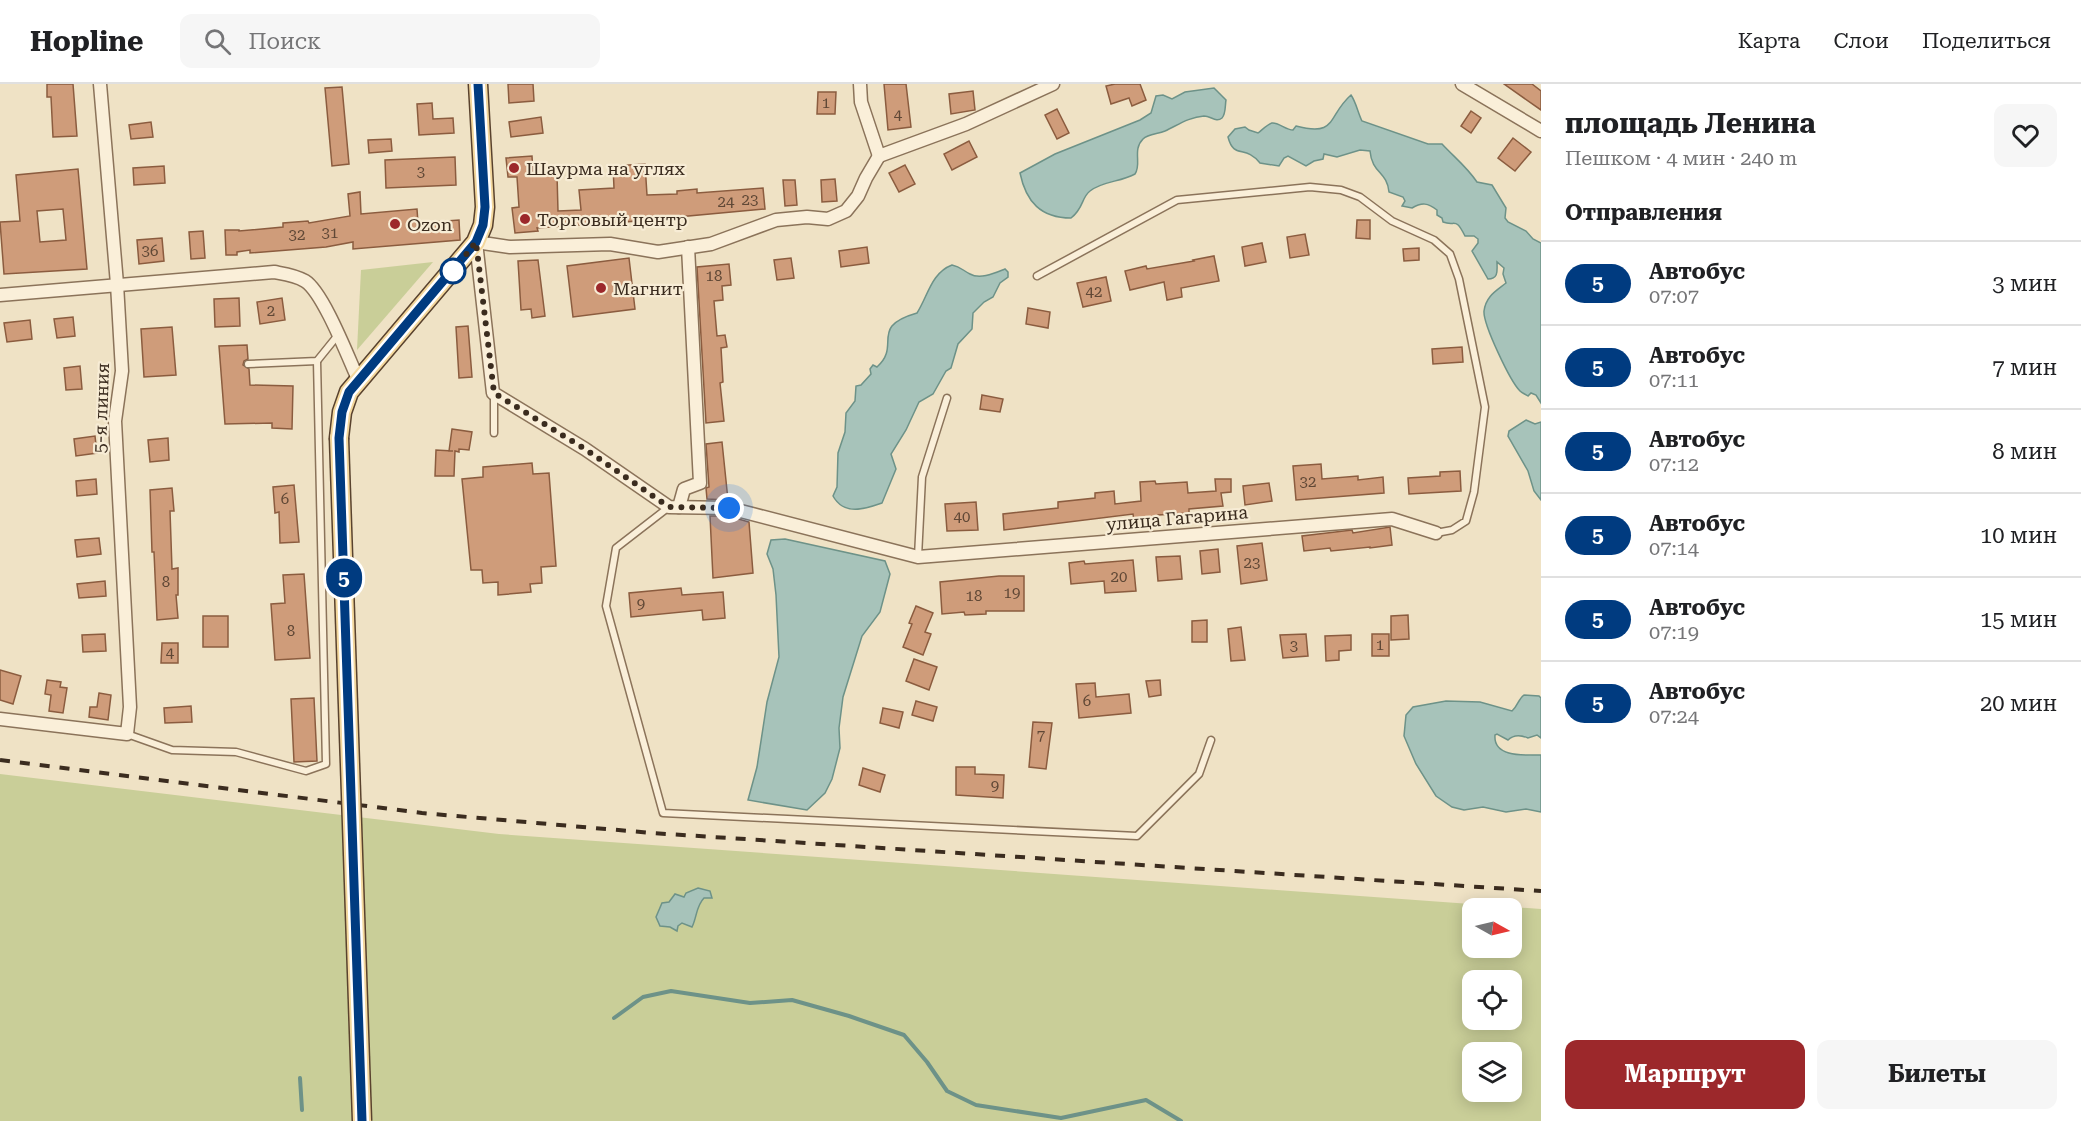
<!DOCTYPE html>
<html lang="ru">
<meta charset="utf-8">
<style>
body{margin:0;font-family:"Roboto Serif",serif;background:#f6f6f6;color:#202124;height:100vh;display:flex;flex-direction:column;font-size:22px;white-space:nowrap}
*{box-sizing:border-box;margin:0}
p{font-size:20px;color:#757577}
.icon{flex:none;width:33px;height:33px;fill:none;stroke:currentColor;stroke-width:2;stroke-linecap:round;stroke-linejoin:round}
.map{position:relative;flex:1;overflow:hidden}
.panel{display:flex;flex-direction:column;background:#fff;width:540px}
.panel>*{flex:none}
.badge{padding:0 12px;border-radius:20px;font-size:21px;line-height:39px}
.needle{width:39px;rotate:98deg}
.buttons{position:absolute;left:1462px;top:814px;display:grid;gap:12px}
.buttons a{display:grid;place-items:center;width:60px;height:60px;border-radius:12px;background:#fff;box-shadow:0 3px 15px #0003;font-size:30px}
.you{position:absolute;width:30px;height:30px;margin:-15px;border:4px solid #fff;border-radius:50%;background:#1a73e8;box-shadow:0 0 0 9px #1a73e833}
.map>.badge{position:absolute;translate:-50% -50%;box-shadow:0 0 0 3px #fff}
h2{padding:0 24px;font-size:22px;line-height:54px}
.round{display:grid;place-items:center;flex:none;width:63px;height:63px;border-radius:12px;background:#f6f6f6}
.headline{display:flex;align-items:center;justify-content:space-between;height:102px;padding:0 24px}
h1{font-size:28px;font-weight:700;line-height:45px}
.button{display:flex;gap:12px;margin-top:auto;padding:12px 24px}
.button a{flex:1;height:69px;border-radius:12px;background:#9c282b;color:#fff;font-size:24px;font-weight:700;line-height:69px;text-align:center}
.button a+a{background:#f6f6f6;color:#202124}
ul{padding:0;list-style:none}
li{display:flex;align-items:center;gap:18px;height:84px;padding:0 24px;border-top:2px solid #e0e0e0}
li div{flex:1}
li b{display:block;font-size:22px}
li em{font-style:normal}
li .badge{min-width:66px;font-weight:700;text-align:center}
header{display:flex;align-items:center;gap:36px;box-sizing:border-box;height:84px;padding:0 30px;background:#fff;border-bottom:2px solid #e0e0e0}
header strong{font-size:28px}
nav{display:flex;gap:33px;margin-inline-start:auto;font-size:21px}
.search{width:420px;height:54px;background:#f6f6f6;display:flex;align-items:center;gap:15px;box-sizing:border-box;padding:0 21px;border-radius:12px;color:#757577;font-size:22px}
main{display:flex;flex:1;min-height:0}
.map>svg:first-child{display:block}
.green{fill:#c9ce98;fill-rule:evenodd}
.water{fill:#a7c3ba;stroke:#6d9288;stroke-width:1.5}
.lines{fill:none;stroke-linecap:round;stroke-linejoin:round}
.stream{stroke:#6d9288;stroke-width:4}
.building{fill:#cf9c7a;stroke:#8b5c3f;stroke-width:1.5;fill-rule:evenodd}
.service-casing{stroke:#8b735a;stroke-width:9}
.minor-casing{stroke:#8b735a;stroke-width:15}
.primary-casing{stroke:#59422e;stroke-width:21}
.service{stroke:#faefd9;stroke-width:6}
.minor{stroke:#faefd9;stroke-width:12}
.primary{stroke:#f3d79c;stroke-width:18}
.rail{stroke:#3b2c1f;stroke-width:4;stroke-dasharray:10 10;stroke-linecap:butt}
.primary-bridge-casing{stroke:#59422e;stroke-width:21;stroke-linecap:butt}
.primary-bridge{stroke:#f3d79c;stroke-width:18}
.line-casing{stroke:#fff;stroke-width:14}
.line{stroke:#003b80;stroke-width:9}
.walk{stroke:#3b2c1f;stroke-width:6;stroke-dasharray:0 10.8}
.poi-dot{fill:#9c282b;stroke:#f7ecd5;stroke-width:2}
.stop-dot{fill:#fff;stroke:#003b80;stroke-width:3}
.labels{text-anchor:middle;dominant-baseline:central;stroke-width:4.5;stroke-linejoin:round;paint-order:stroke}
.number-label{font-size:15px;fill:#604836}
.poi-label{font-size:18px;fill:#3b2c1f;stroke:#f7ecd5;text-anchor:start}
.street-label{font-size:18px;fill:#3b2c1f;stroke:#f7ecd5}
</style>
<header>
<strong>Hopline</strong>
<div class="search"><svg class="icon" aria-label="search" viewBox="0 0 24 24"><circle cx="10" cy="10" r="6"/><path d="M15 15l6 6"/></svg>Поиск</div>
<nav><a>Карта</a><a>Слои</a><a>Поделиться</a></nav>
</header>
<main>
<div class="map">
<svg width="1541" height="1037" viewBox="0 0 1541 1037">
<rect width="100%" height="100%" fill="#efe2c5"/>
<g class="green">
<path d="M433,178L357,266L361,186Z"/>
<path d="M0,690L499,750L1541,825V1037H0ZM1473,825H1512V864H1473ZM1473,897H1512V936H1473ZM1473,969H1512V1008H1473Z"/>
</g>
<g class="water">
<path d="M1214,4L1226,16C1225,21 1226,30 1222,34C1216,39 1211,32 1204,32C1189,33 1178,41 1165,47C1158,50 1148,50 1143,55C1132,66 1142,80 1135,90C1121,98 1102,97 1090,107C1081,114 1084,124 1071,134C1041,134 1026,118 1020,89L1055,70L1140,36L1151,29L1156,12L1163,11L1172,15L1185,8Z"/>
<path d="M1351,11C1356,18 1358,29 1362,37L1428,60H1442C1455,74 1466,82 1477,98L1492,101L1506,124L1505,134L1508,138L1526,147L1533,155L1541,159V319L1536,311L1531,309L1528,312C1525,310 1522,309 1520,307C1510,297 1483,240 1484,227C1486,212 1496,207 1506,199L1503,190L1504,184L1497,178C1497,186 1499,195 1488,195L1472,167L1478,159V155L1474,152H1465C1455,132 1456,143 1443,138L1442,134L1437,131V126C1428,119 1422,118 1412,124L1402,122L1405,117L1403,113L1389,108C1387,87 1372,90 1370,67L1360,66L1337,73L1324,70L1323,75L1314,77L1306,82L1288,72L1284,74L1279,82L1260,79C1245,60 1234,76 1228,53L1235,45L1245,43L1249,46L1258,49C1262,46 1268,40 1272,39C1278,38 1286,46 1293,46L1296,42C1338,53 1327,32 1351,11Z"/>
<path d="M952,181C961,183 962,186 970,190C980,196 995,189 1005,185L1008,188V193L1000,199L993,213L984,218L973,229L972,245L958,260L951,284L946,287L933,310L919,318L906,346L891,370L896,385L882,419C865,425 844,432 833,412L837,403L838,369L845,348L846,329L855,317L856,302L861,301L871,290L870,285L873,281L877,283C902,261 868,243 917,229C928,212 931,189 952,181Z"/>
<path d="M1526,336L1535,340L1541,338V416L1534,407L1528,387L1508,352L1509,347Z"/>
<path d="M785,455L885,477L890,490L880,528L862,552L843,613L839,644L840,664L832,695L825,709L807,726L748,716L757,683L767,618L779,573L776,511L773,485L767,470L771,456Z"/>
<path d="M1524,611L1539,612L1541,614V654L1537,651L1528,654C1521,651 1514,650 1508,656L1497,650L1495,651C1493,674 1526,671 1541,671V728L1526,725L1506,728L1483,723L1464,726L1452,723L1436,712L1416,680L1404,652L1406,631L1413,623L1446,617L1480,618L1512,627C1518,622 1518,615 1524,611Z"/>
<path d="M698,804L710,807L712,814H704C696,822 697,833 692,843L682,839L678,842L677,847L670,843L660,842L656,833L662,819L669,818L675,810L684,813L686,809Z"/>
</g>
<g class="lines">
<g class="stream">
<path d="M614,934L643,913L671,907L750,919L792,916L849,932L904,951L927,978L947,1007L976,1021L1061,1034L1146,1016L1181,1037"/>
<path d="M300,994L302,1026"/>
</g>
</g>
<g class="building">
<path d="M47,0H73L77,52L53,53L51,13H47Z"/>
<path d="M508,0H533L534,17L509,19Z"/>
<path d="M884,0H906L911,43L888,46Z"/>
<path d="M1115,0H1140L1146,16L1132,22L1129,14L1111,20L1106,2Z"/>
<path d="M1504,0H1532L1541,7V26Z"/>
<path d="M342,3L349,80L332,82L325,4Z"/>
<path d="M973,7L975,26L951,30L949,10Z"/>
<path d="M818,8H836L835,30H817Z"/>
<path d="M432,19L433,35L453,34L454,49L419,51L417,20Z"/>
<path d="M1057,25L1069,49L1057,55L1045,31Z"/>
<path d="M1471,27L1481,34L1471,49L1461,42Z"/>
<path d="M541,33L543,49L511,53L509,38Z"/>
<path d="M151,38L153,53L131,55L129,41Z"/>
<path d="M1513,54L1531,68L1515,87L1498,74Z"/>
<path d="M391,55L392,67L369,69L368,56Z"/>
<path d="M969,57L977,73L952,86L944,70Z"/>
<path d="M532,72L533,91L557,90L558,127L581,126L579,106L614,104L613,82L645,80L647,111L677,110V107L697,105V109L763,104L765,125L667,134V135L537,144L538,147L515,149L512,124L519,123L517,93H508L506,74Z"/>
<path d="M455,73L456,101L386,104L385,76Z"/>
<path d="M905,81L915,100L899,108L889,89Z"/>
<path d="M164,82L165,99L134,101L133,84Z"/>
<path d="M78,85L87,185L4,190L0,138L20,137L16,91ZM63,125L66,156L40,158L37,127Z"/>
<path d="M835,95L837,117L822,118L821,96Z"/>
<path d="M783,96H795L797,121L785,122Z"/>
<path d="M360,108L361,130L417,125L418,139L459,136L460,156L353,165V158L326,163L250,169V166L237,168V171H226L225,146H239V147L283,143V139L308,137L309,139L350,132L348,110Z"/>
<path d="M1357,136H1370V155L1356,154Z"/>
<path d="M203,147L205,174L191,175L189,148Z"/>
<path d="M1305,150L1309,171L1290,174L1287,153Z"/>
<path d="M162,154L164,177L139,180L137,156Z"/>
<path d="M1262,159L1266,178L1245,182L1242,163Z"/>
<path d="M867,163L869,179L841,183L839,167Z"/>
<path d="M1419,164V176L1404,177L1403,165Z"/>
<path d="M1214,172L1219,197L1181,204L1182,213L1167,216L1164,198L1130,206L1125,187L1146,182L1147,185L1194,177L1193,176Z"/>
<path d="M629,174L635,225L573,233L567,182Z"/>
<path d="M791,174L794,194L777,196L774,176Z"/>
<path d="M538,176L545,232L532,234L531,225L521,226L518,177Z"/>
<path d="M729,180L731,201L722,202L723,216L714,217L717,252L725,251L727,263L721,264L723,298L720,299L724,337L706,339L697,183Z"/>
<path d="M1106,193L1111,217L1083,223L1077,199Z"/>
<path d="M239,214L240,242L215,243L214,215Z"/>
<path d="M282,214L285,236L260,240L257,218Z"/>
<path d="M1028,224L1050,228L1048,244L1026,240Z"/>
<path d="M73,233L75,252L57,254L54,235Z"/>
<path d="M30,236L32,255L7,258L4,239Z"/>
<path d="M468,242L472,293L459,294L456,243Z"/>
<path d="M172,243L176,291L144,293L141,245Z"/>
<path d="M247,261L248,275L244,277L243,281L249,285L250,301L293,302L292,345L272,344V339L225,340L219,262Z"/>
<path d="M1462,263L1463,278L1433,280L1432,265Z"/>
<path d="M80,282L82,305L66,306L64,284Z"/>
<path d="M982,311L1003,315L1000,328L980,325Z"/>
<path d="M452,345L472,348L469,366L459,365V368L455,367L454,392H435L436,366L453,367H449Z"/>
<path d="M95,352L97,369L76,372L74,355Z"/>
<path d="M168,354L169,376L150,378L148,356Z"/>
<path d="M722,358L728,416L707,415L706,404L709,403L706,360Z"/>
<path d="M532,379L533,390L549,389L556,482L541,483L542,499L530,500L531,508L498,511V498L483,499L482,486H471L462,395L483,393V383Z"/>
<path d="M1321,380L1322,395L1358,392V396L1383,393L1384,409L1296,416L1293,382Z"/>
<path d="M1460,387L1461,407L1409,410L1408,394L1440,392V388Z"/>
<path d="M96,395L97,410L77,412L76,397Z"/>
<path d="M1215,395H1231V408L1221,409L1223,422L1189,425V429L1158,431V433L1134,436L1133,430L1004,446L1003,430L1058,424V418L1095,414V409L1114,407L1115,420L1141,417L1140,398L1155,397L1156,400L1187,398L1188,409L1216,407Z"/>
<path d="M1269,399L1272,417L1245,421L1243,402Z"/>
<path d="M294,401L299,458L280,459L279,428L275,429L273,403Z"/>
<path d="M172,404L174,427H170L172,485L178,484V511H176L178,534L157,536L154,468H152L150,406Z"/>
<path d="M976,418L978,446L947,447L945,420Z"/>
<path d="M710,432H728L749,438L753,489L713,494Z"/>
<path d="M1390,443L1392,461L1370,464V463L1331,467L1330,464L1304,467L1302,452L1352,446L1353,449Z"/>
<path d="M99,454L101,470L77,473L75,456Z"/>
<path d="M1262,459L1267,496L1241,500L1237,462Z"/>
<path d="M1218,465L1220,488L1202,490L1200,467Z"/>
<path d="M1180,472L1182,495L1158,497L1156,473Z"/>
<path d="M1133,476L1136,507L1105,509L1104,497L1071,500L1069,479L1084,477L1085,480Z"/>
<path d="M304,490L310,574L275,576L271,520L285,519L283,491Z"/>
<path d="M999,492H1024V527H986V530L965,531L964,528L942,530L940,498Z"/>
<path d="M105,497L106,512L79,514L77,500Z"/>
<path d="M681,504L682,511L723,508L725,534L703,536L702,526L631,533L629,509Z"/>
<path d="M916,522L933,529L925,548L931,550L923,571L903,563L912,540L909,539Z"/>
<path d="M1408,531L1409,555L1391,556V532Z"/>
<rect x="203" y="532" width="25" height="31"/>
<path d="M1207,536V558H1192V537Z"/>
<path d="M1241,543L1245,576L1231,577L1228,545Z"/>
<path d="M105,550L106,567L83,568L82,551Z"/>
<path d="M1306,550L1308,572L1283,574L1280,551Z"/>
<rect x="1372" y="550" width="17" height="22"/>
<path d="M1351,551V566L1339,567V576L1326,577L1325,552Z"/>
<path d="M162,559H178V579H161Z"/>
<path d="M914,575L937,583L929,606L906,597Z"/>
<path d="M0,586L21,592L13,620L0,616Z"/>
<path d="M47,596L61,598L60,603L67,604L63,629L49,627L51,611L45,610Z"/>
<path d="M1160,596L1161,611L1149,613L1146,597Z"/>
<path d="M1095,599L1096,613L1129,610L1131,629L1079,634L1076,600Z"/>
<path d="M99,609L111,611L108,636L89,633L90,623H97Z"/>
<path d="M314,614L317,677L294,678L291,615Z"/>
<path d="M916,617L937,623L933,637L912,631Z"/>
<path d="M191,622L192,638L165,639L164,624Z"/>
<path d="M883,624L903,628L899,644L880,639Z"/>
<path d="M1033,638L1052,639L1046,685L1029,683Z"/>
<path d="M956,683H975V690L1004,691L1003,714L956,711Z"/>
<path d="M863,684L885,691L880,708L859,701Z"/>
</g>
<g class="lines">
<defs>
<g id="service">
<path d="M1037,192L1177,116L1310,103L1341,106L1360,113L1392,137L1434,156L1450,170L1459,195L1485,323L1474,408L1466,437L1452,446L1436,449"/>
<path d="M248,280L317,277L338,251"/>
<path d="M494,309V349"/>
<path d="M669,423L616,464L606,522L663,729L1137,752L1199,690L1211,656"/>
<path d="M918,473L922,393L947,314"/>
<path d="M127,650L172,666L236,668L306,687L326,680L317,277"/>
</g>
<g id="minor">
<path d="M860,0L861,18L879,72"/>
<path d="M1462,0L1541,47"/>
<path d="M879,72L866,94L858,112L846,127L828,135L807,133L776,136L711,160L658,168L610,160L510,163L476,158L493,309L585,365L669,423L729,424L918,473L1392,435L1436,449"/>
<path d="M879,72L966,40L1053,0"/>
<path d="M0,211L274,188C285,190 295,191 305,197C323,208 348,273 358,295"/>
<path d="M679,423L684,405L700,399L688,163"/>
<path d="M0,635L127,650L130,623L115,337L122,287L117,200L100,0"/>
</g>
<path id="primary" d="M339,354L342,328L349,308L476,158L483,141L485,123L478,0"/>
</defs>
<use href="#service" class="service-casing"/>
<use href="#minor" class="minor-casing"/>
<use href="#primary" class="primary-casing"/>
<use href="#service" class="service"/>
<use href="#minor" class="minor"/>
<use href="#primary" class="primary"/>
<path class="rail" d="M0,676L422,729L652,749L1541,807"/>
<defs>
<path id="primary-bridge" d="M339,354L362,1037"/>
</defs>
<use href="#primary-bridge" class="primary-bridge-casing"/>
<use href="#primary-bridge" class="primary-bridge"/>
</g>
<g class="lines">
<defs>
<path id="line" d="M362,1037L339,354L342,328L349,308L476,158L483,141L485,123L478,0"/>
</defs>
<use href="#line" class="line-casing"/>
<use href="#line" class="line"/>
<path class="walk" d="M453,187L476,158L494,309L585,365L669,423L729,424"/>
</g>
<g class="poi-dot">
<circle cx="514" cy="84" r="6"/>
<circle cx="525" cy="135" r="6"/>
<circle cx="395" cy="140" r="6"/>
<circle cx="601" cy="204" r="6"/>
</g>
<circle class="stop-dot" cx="453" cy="187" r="12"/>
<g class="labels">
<g class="number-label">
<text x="826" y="19">1</text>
<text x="898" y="31">4</text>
<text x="421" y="88">3</text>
<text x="750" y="116">23</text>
<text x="726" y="118">24</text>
<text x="330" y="149">31</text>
<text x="297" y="151">32</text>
<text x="150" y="167">36</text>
<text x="714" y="192">18</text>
<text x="1094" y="208">42</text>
<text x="271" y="227">2</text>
<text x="1308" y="398">32</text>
<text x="285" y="415">6</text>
<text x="962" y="433">40</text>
<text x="1252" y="479">23</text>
<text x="1119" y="493">20</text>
<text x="166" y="498">8</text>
<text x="1012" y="509">19</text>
<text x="974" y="512">18</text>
<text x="641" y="520">9</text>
<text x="291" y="547">8</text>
<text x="1380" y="561">1</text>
<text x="1294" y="562">3</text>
<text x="170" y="569">4</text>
<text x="1087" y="617">6</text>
<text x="1041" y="651">7</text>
<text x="995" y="702">9</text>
</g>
<g class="poi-label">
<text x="526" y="84">Шаурма на углях</text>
<text x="537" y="135">Торговый центр</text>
<text x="407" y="140">Ozon</text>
<text x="613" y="204">Магнит</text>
</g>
<g class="street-label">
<text transform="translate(101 324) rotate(-88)">5-я линия</text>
<text transform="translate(1177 434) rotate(-5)">улица Гагарина</text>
</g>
</g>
</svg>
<div class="buttons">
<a><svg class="needle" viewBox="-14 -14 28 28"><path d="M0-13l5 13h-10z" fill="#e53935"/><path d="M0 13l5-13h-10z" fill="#757577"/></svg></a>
<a><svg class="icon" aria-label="locate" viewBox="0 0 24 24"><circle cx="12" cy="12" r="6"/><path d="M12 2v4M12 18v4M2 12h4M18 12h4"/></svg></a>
<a><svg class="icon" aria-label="layers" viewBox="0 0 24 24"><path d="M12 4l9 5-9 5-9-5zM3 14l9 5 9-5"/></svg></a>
</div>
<div class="you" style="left:729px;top:424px"></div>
<b class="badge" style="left:344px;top:494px;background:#003b80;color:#fff">5</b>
</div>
<section class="panel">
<div class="headline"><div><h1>площадь Ленина</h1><p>Пешком · 4 мин · 240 m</p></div><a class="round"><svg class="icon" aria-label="heart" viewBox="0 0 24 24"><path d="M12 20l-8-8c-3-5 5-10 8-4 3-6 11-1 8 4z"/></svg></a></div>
<h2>Отправления</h2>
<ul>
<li><span class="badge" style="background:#003b80;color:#fff">5</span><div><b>Автобус</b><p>07:07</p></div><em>3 мин</em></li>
<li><span class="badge" style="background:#003b80;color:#fff">5</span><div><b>Автобус</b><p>07:11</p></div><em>7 мин</em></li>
<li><span class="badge" style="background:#003b80;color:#fff">5</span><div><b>Автобус</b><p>07:12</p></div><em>8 мин</em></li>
<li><span class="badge" style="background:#003b80;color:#fff">5</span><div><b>Автобус</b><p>07:14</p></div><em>10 мин</em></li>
<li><span class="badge" style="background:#003b80;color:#fff">5</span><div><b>Автобус</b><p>07:19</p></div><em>15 мин</em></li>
<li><span class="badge" style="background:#003b80;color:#fff">5</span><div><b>Автобус</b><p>07:24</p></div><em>20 мин</em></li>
</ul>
<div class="button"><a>Маршрут</a><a>Билеты</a></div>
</section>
</main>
